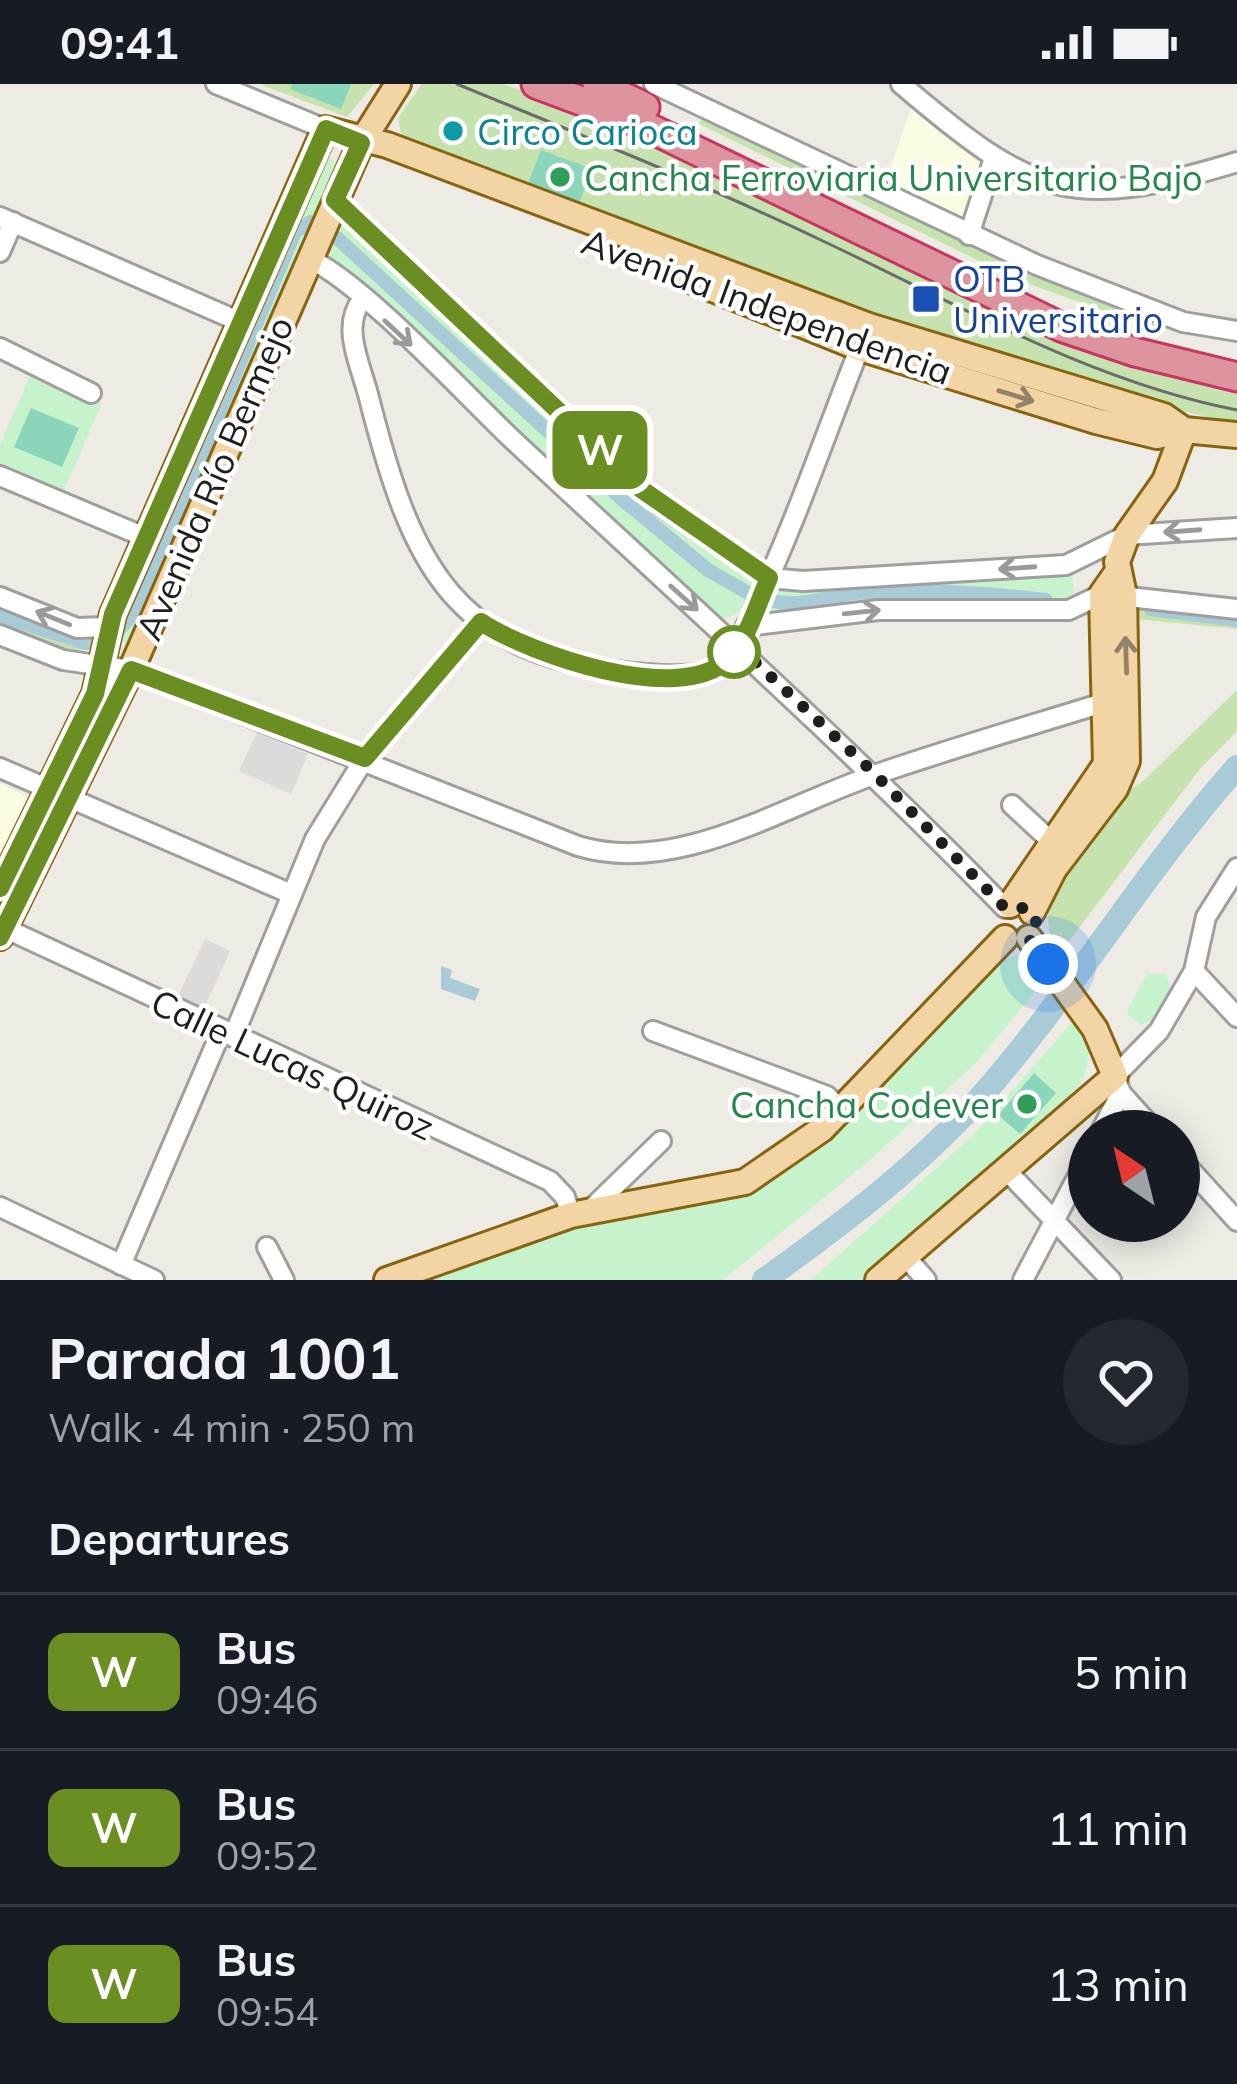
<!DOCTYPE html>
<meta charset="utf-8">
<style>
body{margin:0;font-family:Mulish,sans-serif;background:#242831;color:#f1f3f6;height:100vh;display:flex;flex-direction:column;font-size:45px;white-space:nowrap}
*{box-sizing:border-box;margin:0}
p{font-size:39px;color:#9ea1a6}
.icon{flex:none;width:66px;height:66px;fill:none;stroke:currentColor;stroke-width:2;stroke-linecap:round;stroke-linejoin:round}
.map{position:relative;height:1196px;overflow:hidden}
.sheet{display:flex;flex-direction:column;background:#171b24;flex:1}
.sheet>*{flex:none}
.badge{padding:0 24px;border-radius:18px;font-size:42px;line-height:78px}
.needle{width:78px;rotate:325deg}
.fabs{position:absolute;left:1068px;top:1026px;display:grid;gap:24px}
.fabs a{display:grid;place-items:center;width:132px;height:132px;border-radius:50%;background:#171b24;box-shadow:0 6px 30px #0003;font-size:60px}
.you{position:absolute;width:60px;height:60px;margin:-30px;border:9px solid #fff;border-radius:50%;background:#1a73e8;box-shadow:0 0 0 18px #1a73e833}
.map>.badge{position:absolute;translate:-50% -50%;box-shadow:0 0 0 6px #fff}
h2{padding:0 48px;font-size:45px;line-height:108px}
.round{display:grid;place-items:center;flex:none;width:126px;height:126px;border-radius:63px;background:#242831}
.overview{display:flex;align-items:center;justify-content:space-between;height:204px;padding:0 48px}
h1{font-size:57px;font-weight:700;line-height:90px}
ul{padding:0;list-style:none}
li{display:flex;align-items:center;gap:36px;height:156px;padding:0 48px;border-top:3px solid #363941}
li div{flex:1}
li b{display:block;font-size:45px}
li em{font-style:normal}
li .badge{min-width:132px;font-weight:700;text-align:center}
.status{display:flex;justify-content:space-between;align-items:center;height:84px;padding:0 60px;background:#171b24;direction:ltr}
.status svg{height:33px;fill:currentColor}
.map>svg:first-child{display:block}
.residential{fill:#dbdbdb}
.education{fill:#fafbe0}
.grass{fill:#c6e3af}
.park{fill:#c6f3cb}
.pitch{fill:#8bd5bb}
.water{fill:#a9cad7}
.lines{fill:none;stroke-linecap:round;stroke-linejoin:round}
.canal{stroke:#a9cad7;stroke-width:14}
.river{stroke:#a9cad7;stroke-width:24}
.minor-casing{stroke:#9f9f9f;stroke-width:24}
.major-casing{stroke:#876510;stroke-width:30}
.highway-casing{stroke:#c73661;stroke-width:33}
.minor{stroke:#fff;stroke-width:18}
.major{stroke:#f2d4a5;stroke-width:24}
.highway{stroke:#dd949e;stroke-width:27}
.tram{stroke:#6c6c6c;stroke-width:3}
.oneway{stroke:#9a9a9a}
.oneway2{stroke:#938268}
.line-casing{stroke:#fff;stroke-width:27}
.line{stroke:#6b8e23;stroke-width:18}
.walk{stroke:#1e1e1e;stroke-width:12;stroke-dasharray:0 21.6}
.culture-dot{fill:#0f9aa8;stroke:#fff;stroke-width:4.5}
.leisure-dot{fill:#2e9e5b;stroke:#fff;stroke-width:4.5}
.transit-dot{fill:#1a4fb4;stroke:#fff;stroke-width:4.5}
.stop-dot{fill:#fff;stroke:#6b8e23;stroke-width:6}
.labels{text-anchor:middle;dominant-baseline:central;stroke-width:9;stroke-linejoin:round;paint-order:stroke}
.culture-label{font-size:36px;fill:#0d838f;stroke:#fff;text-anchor:start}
.leisure-label{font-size:36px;fill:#27864d;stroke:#fff;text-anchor:start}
.transit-label{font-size:36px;fill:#164399;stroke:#fff;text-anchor:start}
.street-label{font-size:36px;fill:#1e1e1e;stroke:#fff}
</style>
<div class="status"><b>09:41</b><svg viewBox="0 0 49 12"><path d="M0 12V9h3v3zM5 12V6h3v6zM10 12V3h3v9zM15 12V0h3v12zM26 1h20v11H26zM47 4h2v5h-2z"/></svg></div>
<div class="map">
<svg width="1237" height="1196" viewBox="0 0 1237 1196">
<rect width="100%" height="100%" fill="#eeebe5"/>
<g class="residential">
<path d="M257,648L308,670L291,710L239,687Z"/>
<path d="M205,855L230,867L204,924L178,912Z"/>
</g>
<g class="education">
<path d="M912,22L987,78L969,132L955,138L884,101Z"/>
<path d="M0,699L27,713L29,723L0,780Z"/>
</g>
<g class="grass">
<path d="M259,0H374L347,33Z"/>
<path d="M422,0H503L547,16L634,49L749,105L1237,302V340C950,274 677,160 402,56L398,34Z"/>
<path d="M703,33L1153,236L1162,248L1018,196L699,40Z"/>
<path d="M1136,520L1237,531V545L1135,535Z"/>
<path d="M0,523L93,554V566H65L0,541Z"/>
<path d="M1237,606V647L1199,686L1056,874C1049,858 1045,826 1051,809C1062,780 1114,712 1141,699Z"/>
</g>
<g class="park">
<path d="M324,71L339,80L135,552L117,562L118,538Z"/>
<path d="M336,139L354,144L746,485L755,507L736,531L719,535L338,182L325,165Z"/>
<path d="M32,287L102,319L62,411L0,386V361Z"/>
<path d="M1072,488L1075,519L772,532L766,526L768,514L779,505Z"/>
<path d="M1025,872L1047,893L976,979L870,1076L723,1196H418L551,1146L722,1115L784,1088L812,1068L995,884L1010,873Z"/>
<path d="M1147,890H1166L1171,907L1151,936L1141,941L1126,929Z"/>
<path d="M1076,934C1093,966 1092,982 1073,1012L866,1196H811L972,1052Z"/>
</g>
<g class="pitch">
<path d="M292,0H351L341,25L290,5Z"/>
<path d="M541,66L592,85L579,119L528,100Z"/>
<path d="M31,324L79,344L62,383L14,363Z"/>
<path d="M1034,989L1056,1009L1020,1050L998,1031Z"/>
</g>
<path class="water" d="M441,882L452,886L450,894L480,905L475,917L441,905Z"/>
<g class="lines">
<g class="canal">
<path d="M337,154L623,416L708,486L748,509"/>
<path d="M773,517C804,525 835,509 866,508C927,505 986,509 1046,516"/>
<path d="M1151,525L1237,536"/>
<path d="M0,532L86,559"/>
<path d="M112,554L131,532L148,497L295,148L311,138"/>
</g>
<path class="river" d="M764,1196C844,1139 927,1076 992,1000C1079,898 1148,783 1237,683"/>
<defs>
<g id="minor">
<path d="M216,0L325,45"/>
<path d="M654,0L1037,181L1183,238L1237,247"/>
<path d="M901,0C1031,111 1070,129 1237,78"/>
<path d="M335,116L659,420L769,494L803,497L1066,481L1127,451L1237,444"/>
<path d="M0,133L238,237"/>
<path d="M969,151L994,74"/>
<path d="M0,168L13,138"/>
<path d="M308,174C363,199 465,311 514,357C679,511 847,661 1005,824"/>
<path d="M362,216C341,242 360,280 368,310C411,481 452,575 646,590C673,592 712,595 732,572C744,557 751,533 759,515C799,430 829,340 864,253"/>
<path d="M0,264L91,309"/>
<path d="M0,392L147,454"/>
<path d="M0,513L77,544L108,543"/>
<path d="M746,542L878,526H1069L1102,510L1237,525"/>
<path d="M0,551L63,576L131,586L578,762C677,792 785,721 877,690C952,664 1029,642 1106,618"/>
<path d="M0,684L289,809"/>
<path d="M1012,721L1051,757"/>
<path d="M0,842L550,1097L565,1113L571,1131"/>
<path d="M1194,887L1237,933"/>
<path d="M653,947L827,1012L841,1025"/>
<path d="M233,953L315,755L365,674L481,538"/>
<path d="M1101,1047L1121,1009"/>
<path d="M1155,1047L1121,1009L1115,992L1159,947L1194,887L1206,833L1237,784"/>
<path d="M1179,1073L1237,1137"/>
<path d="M1005,1085L1111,1196"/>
<path d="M0,1123L154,1196"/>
<path d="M591,1125L661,1057"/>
<path d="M267,1163L284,1196"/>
<path d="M905,1172L926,1196"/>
<path d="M121,1181L221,948"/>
<path d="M1023,1196L1089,1071"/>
</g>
<g id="major">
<path d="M683,193L860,264L1096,337L1157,352L1184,346L1237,351"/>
<path d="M0,805L95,610L113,530L325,45L387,61L869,242L1164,332L1184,346"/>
<path d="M1010,821L1106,680L1102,510L1116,490"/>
<path d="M1032,828L1054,785L1115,705L1127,677L1124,511L1117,478L1127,451L1165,397L1184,346"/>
<path d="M0,853L131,586L361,59L398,0"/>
<path d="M387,1196L571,1131L745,1098L822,1045L1005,854"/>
<path d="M878,1196L1115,992L1095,945L1029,854"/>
</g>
<g id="highway">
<path d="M536,0L635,37L1061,243L1135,268L1237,293"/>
<path d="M597,0L645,23"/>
</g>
</defs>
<use href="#minor" class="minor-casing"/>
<use href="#major" class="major-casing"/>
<use href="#highway" class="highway-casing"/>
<use href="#minor" class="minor"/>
<use href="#major" class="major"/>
<use href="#highway" class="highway"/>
<path class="tram" d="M457,0C581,51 704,100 825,158C957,220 1092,298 1237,326"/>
</g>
<defs><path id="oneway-shaft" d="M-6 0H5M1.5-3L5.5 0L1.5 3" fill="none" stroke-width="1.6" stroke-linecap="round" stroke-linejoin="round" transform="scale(3)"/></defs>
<g class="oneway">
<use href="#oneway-shaft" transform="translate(398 249) rotate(43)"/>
<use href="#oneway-shaft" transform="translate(1182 447) rotate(176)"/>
<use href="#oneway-shaft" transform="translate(1017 484) rotate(176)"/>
<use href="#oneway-shaft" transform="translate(684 514) rotate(42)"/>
<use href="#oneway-shaft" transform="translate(862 528) rotate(-6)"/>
<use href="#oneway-shaft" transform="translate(53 534) rotate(-158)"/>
</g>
<g class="oneway2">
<use href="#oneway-shaft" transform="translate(1016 312) rotate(17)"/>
<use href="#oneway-shaft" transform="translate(1126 571) rotate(-92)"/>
</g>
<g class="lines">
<defs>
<path id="line" d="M0,804L95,610L113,530L326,45L361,59L335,116L641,405L769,494C758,518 747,558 727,576C678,622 530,570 481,538L365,674L131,586L0,853"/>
</defs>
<use href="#line" class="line-casing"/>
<use href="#line" class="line"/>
<path class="walk" d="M734,568L731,573L738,562L875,690L1005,824H1028L1036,838L1028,854L1048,880"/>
</g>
<circle class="culture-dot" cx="453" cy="47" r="12"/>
<g class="leisure-dot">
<circle cx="560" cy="93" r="12"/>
<circle cx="1027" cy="1020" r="12"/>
</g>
<rect class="transit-dot" x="911" y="200" width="30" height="30" rx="6"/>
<circle class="stop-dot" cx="734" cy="568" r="24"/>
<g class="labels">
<g class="culture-label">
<text x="477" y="47">Circo Carioca</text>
</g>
<g class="leisure-label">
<text x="584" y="93">Cancha Ferroviaria Universitario Bajo</text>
<text x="1003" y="1020" text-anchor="end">Cancha Codever</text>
</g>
<g class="transit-label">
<text x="953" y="194">OTB<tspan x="953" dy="41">Universitario</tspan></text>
</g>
<g class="street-label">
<text transform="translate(767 222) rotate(20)">Avenida Independencia</text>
<text transform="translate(214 394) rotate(-67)">Avenida Río Bermejo</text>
<text transform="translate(293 980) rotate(25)">Calle Lucas Quiroz</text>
</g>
</g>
</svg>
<div class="fabs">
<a><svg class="needle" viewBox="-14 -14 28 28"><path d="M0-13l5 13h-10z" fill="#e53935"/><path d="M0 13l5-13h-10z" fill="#9ea1a6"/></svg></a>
</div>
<div class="you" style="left:1048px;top:880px"></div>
<b class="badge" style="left:600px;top:366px;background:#6b8e23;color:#fff">W</b>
</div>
<section class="sheet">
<div class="overview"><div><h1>Parada 1001</h1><p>Walk · 4 min · 250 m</p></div><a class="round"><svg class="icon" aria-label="heart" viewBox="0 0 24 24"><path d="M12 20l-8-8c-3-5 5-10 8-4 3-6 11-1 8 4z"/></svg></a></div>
<h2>Departures</h2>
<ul>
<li><span class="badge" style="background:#6b8e23;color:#fff">W</span><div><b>Bus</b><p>09:46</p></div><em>5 min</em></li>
<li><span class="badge" style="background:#6b8e23;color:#fff">W</span><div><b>Bus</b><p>09:52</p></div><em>11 min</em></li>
<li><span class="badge" style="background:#6b8e23;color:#fff">W</span><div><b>Bus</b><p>09:54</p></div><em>13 min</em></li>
</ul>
</section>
